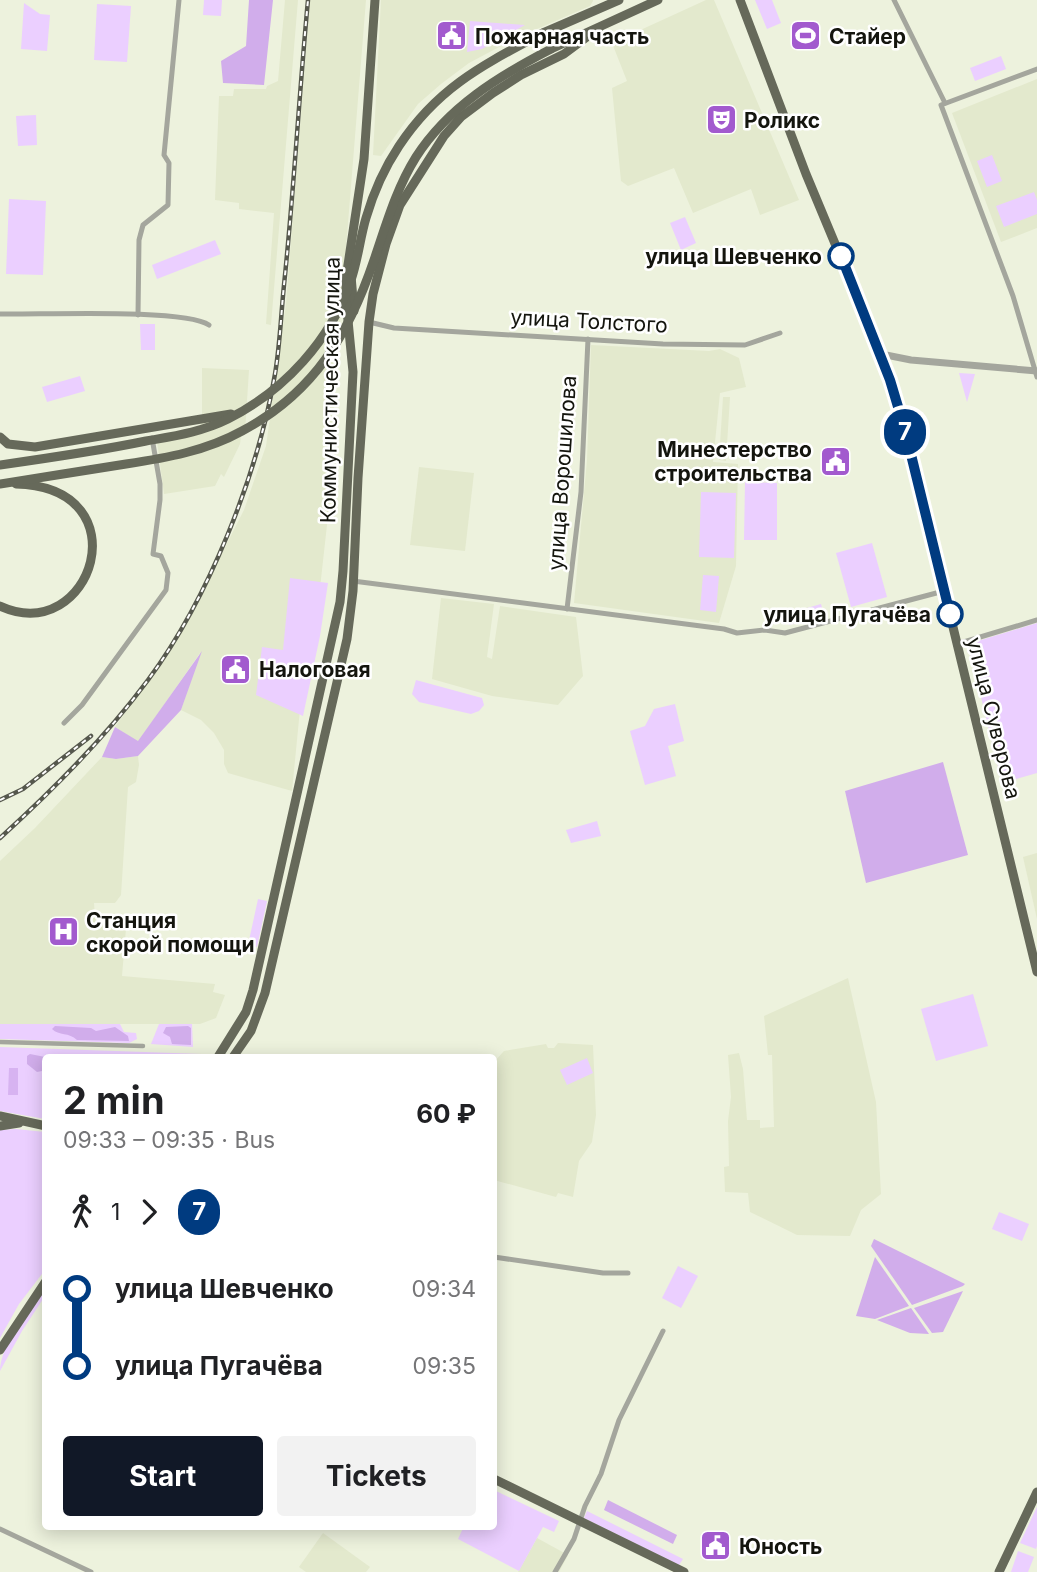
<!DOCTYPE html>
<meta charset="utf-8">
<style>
body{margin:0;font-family:Inter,sans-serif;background:#f2f2f2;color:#202124;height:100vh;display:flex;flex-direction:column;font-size:26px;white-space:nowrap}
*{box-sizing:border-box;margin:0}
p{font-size:23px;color:#757577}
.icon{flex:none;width:38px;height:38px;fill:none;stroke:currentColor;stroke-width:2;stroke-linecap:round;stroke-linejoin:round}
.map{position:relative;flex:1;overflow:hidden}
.details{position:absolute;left:42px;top:1054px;width:455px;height:476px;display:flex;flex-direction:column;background:#fff;border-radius:7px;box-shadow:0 4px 18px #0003}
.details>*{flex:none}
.badge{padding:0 14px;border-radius:23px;font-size:24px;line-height:46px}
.map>.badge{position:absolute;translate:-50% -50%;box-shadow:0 0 0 4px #fff}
.legs{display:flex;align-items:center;gap:10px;height:77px;padding:0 21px;font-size:23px}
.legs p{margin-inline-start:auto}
.headline{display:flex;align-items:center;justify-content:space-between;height:119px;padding:0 21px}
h1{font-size:38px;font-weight:700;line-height:52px}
.button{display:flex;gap:14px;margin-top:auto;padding:14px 21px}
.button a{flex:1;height:80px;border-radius:7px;background:#111827;color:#fff;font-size:28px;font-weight:700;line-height:80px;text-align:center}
.button a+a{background:#f2f2f2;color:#202124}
ul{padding:0 21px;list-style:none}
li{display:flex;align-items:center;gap:24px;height:77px;font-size:26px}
li i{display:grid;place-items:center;width:10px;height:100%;margin:0 9px;background:currentColor}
li i::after{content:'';width:18px;height:18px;margin:-9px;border:5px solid;border-radius:50%;background:#fff}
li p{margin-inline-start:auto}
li:first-child i{background:linear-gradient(#0000 50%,currentColor 0)}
li:last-child i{background:linear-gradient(currentColor 50%,#0000 0)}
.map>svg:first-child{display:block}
.built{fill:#e3e9cd}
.green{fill:#ebcfff}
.forest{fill:#d1adeb}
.water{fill:#d7b3f1}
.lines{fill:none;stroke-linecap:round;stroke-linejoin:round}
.pedestrian{stroke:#a4a69d;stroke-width:4.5}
.minor{stroke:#a4a69d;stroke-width:5}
.tertiary{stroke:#a4a69d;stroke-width:7}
.primary{stroke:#66695a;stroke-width:9}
.rail-casing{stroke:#56584d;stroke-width:4.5}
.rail{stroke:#fff;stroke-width:2;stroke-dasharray:5;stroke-linecap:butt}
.primary-bridge{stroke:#66695a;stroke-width:9}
.line-1-casing{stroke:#fff;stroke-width:16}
.line-1{stroke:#003b80;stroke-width:10}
.stop-1-dot{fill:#fff;stroke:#003b80;stroke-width:3.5}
.labels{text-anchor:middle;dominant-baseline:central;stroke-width:5;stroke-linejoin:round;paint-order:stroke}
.poi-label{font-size:21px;font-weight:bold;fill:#14150e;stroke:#fff;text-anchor:start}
.stop-label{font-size:21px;font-weight:bold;fill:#14150e;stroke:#fff;text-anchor:end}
.street-label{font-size:21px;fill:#14150e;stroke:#fff}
</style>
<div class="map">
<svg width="1037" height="1572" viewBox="0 0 1037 1572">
<rect width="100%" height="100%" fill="#edf2dd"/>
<g class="built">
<path d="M285,0H298L271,325L266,324L274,213L239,209V203L215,200L219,96H233L234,89H266L267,86L278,81Z"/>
<path d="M310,0H366L335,385L330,498L317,615L302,689L292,791L228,773L224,764V750L214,733L201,720L181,710L200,653L138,742L115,727L180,635L244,510L266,446L286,304Z"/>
<path d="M381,0H593V1L590,6L514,39L469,63L441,84L418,104L381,156L373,155Z"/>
<path d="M706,0H714L799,200L760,215L751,189L693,213L674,168L628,186L621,181L612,88L627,81L612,43Z"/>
<path d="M1037,79V228L1001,242L952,113Z"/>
<path d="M591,345L709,351L720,349L739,358L746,387L720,393L713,462L738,464L736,566L719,623L574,603L587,460Z"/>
<path d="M202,368L249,370L245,432L241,436L240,444L224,477L221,474L215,486L164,494L157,441L199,431L202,417Z"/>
<path d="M723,397H730L726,461L719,460Z"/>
<path d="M419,467L474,473L465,551L410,545Z"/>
<path d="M441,598L494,604L487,657L492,659L500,606L576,617L583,676L558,705L492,696L432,679Z"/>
<path d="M138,756L139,765L136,782L128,787L121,895L115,903H94L95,917L113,915L127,917L122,976L215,984L213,992L225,995L216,1018L200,1024H0V861L35,828L102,757L116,759Z"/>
<path d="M1037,853V919L1023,857Z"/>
<path d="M848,978L876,1102L881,1194L861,1210L850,1236L797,1235L750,1212L748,1193L725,1192L724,1167L729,1166L728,1121L731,1097L728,1055L739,1053L743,1069L747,1120H760V1128L774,1127L772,1055H768L764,1016Z"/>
<path d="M558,1043L593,1045L596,1115L592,1142L579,1161L573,1197L558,1193L556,1197L494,1180V1062L504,1051L546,1044L548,1048H554Z"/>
<path d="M323,1533L370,1567L366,1572H306L299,1567Z"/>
<path d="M537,1538L568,1555L559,1572H518Z"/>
</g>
<g class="green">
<path d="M204,0H222L221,16L203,15Z"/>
<path d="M755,0H772L781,23L767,29Z"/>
<path d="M24,3L40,14L50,15L47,51L21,49Z"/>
<path d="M97,4L131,6L127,62L94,60Z"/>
<path d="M470,21L525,25L482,49L467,52Z"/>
<path d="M1001,56L1006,69L975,81L970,68Z"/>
<path d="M36,115L37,145L18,146L16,116Z"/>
<path d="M992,155L1002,181L987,187L977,161Z"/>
<path d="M1034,192L1037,200V214L1004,227L996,206Z"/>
<path d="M9,199L46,201L43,275L6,274Z"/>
<path d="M685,217L696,243L681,250L670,223Z"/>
<path d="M215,240L221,254L157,279L152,265Z"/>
<path d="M140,324H155V350H141Z"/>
<path d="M959,373L975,374L967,402Z"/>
<path d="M80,376L85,391L47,402L42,387Z"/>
<path d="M745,482L777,483V540H744Z"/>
<path d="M701,492L736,493L734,558L699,557Z"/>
<path d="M872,543L887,597L851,607L836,553Z"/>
<path d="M703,575L719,576L716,612L700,610Z"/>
<path d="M290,578L328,583L320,636L303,716L256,695L262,647L283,650Z"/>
<path d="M821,604L824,615L789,625L786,614Z"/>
<path d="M1037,623V773L1002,783L968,644Z"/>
<path d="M416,680L482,698L484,705L479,711L471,714L419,702L412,694Z"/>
<path d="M675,704L684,741L668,746L676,776L645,785L630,731L645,726L654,709Z"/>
<path d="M597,821L601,836L571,843L566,830Z"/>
<path d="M258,899L267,901L257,947L248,945Z"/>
<path d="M973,994L988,1046L936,1061L921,1009Z"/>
<path d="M0,1024H120L124,1032L136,1033L137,1039L129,1043L0,1039Z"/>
<path d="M159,1024H192L193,1047L151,1044Z"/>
<path d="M0,1047L202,1054V1057H46L45,1119L0,1111Z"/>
<path d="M587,1058L593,1073L567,1085L560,1070Z"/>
<path d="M16,1129L45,1132V1270L19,1304L0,1338V1130Z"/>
<path d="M999,1212L1029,1224L1022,1241L992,1229Z"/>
<path d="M678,1266L698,1276L681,1308L662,1298Z"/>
<path d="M43,1291L45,1296L22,1331L0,1371C0,1346 29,1311 43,1291Z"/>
<path d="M494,1490L559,1521L554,1532L543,1527L519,1571L458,1539L464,1526H494Z"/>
<path d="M1037,1507V1546L1036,1549L1020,1543Z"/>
<path d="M587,1511L683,1559L679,1565L584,1518Z"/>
<path d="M1018,1551L1034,1557L1028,1572H1011Z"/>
</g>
<g class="forest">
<path d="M249,0H273L264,85L223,83L221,61L246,46Z"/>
<path d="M202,651L181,710L138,756L116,759L102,757L115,727L138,741Z"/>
<path d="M943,762L968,855L866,883L845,791Z"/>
<path d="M55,1026L91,1028L96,1031L115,1027L128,1036L129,1041L77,1040C69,1032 59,1036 52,1029Z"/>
<path d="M188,1026L191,1028V1045L172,1044L170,1037L163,1033L166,1027Z"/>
<path d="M30,1054L45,1057L42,1071L37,1072L27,1064V1056Z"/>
<path d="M874,1239L965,1284L963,1286L912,1305L871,1246Z"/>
<path d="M875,1257L909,1306L875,1319L856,1316Z"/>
<path d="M963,1291L943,1332L932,1333L914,1308Z"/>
<path d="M911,1308L929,1334L910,1333L877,1320Z"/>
<path d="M608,1500L677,1535L673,1544L604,1510Z"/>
</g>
<path class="water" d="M9,1068H18V1095H8Z"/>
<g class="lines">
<path class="pedestrian" d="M0,1042L143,1046"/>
<g class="minor">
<path d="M894,0L945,103"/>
<path d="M1037,69L941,105L1013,296L1037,377"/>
<path d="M0,314C38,315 185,308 209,325"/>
<path d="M138,315L139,240L143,225L168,205L169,163L164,155L179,0"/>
<path d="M369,322L394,328L663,344L745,345L780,333"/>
<path d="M353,581L724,629L737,633L765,630L785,633L944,591"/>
<path d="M567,609L581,492L588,339"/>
<path d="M957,644L1037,620"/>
<path d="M64,723L82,705L166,590L168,573L161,556L153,554L160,500V484L152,438"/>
<path d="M494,1257L603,1273H628"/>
<path d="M0,1529L91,1572"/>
<path d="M555,1572L574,1539L585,1506L601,1474L619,1420L663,1331"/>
</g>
<path class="tertiary" d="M881,354L911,360L1037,371"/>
<g class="primary">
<path d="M740,0L806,174L881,354L905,430L1037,972"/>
<path d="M543,33L619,0"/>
<path d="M551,49L658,0"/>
<path d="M351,276L354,311"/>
<path d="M0,437L8,444L35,447L231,414"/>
<path d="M0,606C92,648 144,487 16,484"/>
<path d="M218,1057L246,1012L253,990L340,602L343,571L353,372L346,300V278L364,159L375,0"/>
<path d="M233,1057L251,1031L265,993L347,639L353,591L358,478L369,322L373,294L386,244L400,205L444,136L461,117L493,93L521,75L564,54L599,28"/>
<path d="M0,1116L46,1126"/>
<path d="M0,1126L19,1123"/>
<path d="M0,1350L46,1281"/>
<path d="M494,1479L684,1572"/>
<path d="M999,1572L1037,1492"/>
</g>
<defs>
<g id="rail">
<path d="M0,800L23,789L91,736"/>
<path d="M0,838C54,789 105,738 148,680C209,598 258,474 275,374C280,345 281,314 284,285C294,190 299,95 308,0"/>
</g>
</defs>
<use href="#rail" class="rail-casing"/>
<use href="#rail" class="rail"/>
<g class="primary-bridge">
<path d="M0,465C49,458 98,451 146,441C174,436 202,432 228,419C284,391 331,340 351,280C358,260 360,238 366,218C373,194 385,167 399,146C438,87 483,65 543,33"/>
<path d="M0,484C42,477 84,471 126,464C166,458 206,451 242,431C314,393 349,334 374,260C386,225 396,189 416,157C448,107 499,76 551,49"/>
</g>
</g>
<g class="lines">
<defs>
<path id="line-1" d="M841,256L890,380L905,430L950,614"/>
</defs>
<use href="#line-1" class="line-1-casing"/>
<use href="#line-1" class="line-1"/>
</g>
<defs>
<symbol id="civic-square" viewBox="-11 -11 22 22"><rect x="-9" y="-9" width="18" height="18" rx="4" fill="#a25ace" stroke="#fff"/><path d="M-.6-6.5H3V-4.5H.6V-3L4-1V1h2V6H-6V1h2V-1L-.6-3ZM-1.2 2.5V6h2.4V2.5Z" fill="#fff"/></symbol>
<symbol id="stadium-square" viewBox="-11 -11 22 22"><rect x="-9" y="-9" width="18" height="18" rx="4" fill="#a25ace" stroke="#fff"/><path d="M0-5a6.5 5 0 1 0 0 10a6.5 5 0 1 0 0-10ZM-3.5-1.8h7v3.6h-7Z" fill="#fff"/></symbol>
<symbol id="theatre-square" viewBox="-11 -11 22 22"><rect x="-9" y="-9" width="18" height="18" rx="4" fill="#a25ace" stroke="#fff"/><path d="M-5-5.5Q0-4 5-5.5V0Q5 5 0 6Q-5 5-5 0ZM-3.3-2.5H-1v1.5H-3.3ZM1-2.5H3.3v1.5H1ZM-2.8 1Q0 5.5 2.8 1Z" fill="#fff"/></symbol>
<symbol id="hospital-square" viewBox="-11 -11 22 22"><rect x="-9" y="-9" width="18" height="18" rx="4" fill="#a25ace" stroke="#fff"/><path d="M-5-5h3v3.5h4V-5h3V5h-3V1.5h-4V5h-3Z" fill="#fff"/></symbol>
</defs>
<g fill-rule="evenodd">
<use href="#civic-square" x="434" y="18" width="35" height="35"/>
<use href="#stadium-square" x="788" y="18" width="35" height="35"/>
<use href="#theatre-square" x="704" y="102" width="35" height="35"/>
<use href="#civic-square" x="818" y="444" width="35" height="35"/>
<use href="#civic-square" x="218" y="652" width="35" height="35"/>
<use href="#hospital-square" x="46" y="914" width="35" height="35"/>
<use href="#civic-square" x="698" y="1528" width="35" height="35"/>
</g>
<g class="stop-1-dot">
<circle cx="841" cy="256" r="12"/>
<circle cx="950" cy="614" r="12"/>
</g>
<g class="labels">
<g class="poi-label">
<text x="475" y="36">Пожарная часть</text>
<text x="829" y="36">Стайер</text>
<text x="744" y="120">Роликс</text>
<text x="812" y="449" text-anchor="end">Минестерство<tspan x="812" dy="24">строительства</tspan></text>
<text x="259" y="669">Налоговая</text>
<text x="86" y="920">Станция<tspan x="86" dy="24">скорой помощи</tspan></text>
<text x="739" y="1546">Юность</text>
</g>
<g class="stop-label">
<text x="822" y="256">улица Шевченко</text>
<text x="931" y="614">улица Пугачёва</text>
</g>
<g class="street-label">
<text transform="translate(589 321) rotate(3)">улица Толстого</text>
<text transform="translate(330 390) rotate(-89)">Коммунистическая улица</text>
<text transform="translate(562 473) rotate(-86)">улица Ворошилова</text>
<text transform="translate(994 718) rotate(76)">улица Суворова</text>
</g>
</g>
</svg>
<b class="badge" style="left:905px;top:432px;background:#003b80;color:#fff">7</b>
<section class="details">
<div class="headline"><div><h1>2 min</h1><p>09:33 – 09:35 · Bus</p></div><b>60 ₽</b></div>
<div class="legs"><svg class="icon" aria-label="walk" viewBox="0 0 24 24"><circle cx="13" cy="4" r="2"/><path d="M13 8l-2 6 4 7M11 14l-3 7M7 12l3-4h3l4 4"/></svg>1<svg class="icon" aria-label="forward" viewBox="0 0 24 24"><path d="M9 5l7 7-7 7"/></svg><b class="badge" style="background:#003b80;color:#fff">7</b></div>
<ul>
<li><i style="color:#003b80"></i><b>улица Шевченко</b><p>09:34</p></li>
<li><i style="color:#003b80"></i><b>улица Пугачёва</b><p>09:35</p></li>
</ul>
<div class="button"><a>Start</a><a>Tickets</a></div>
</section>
</div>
